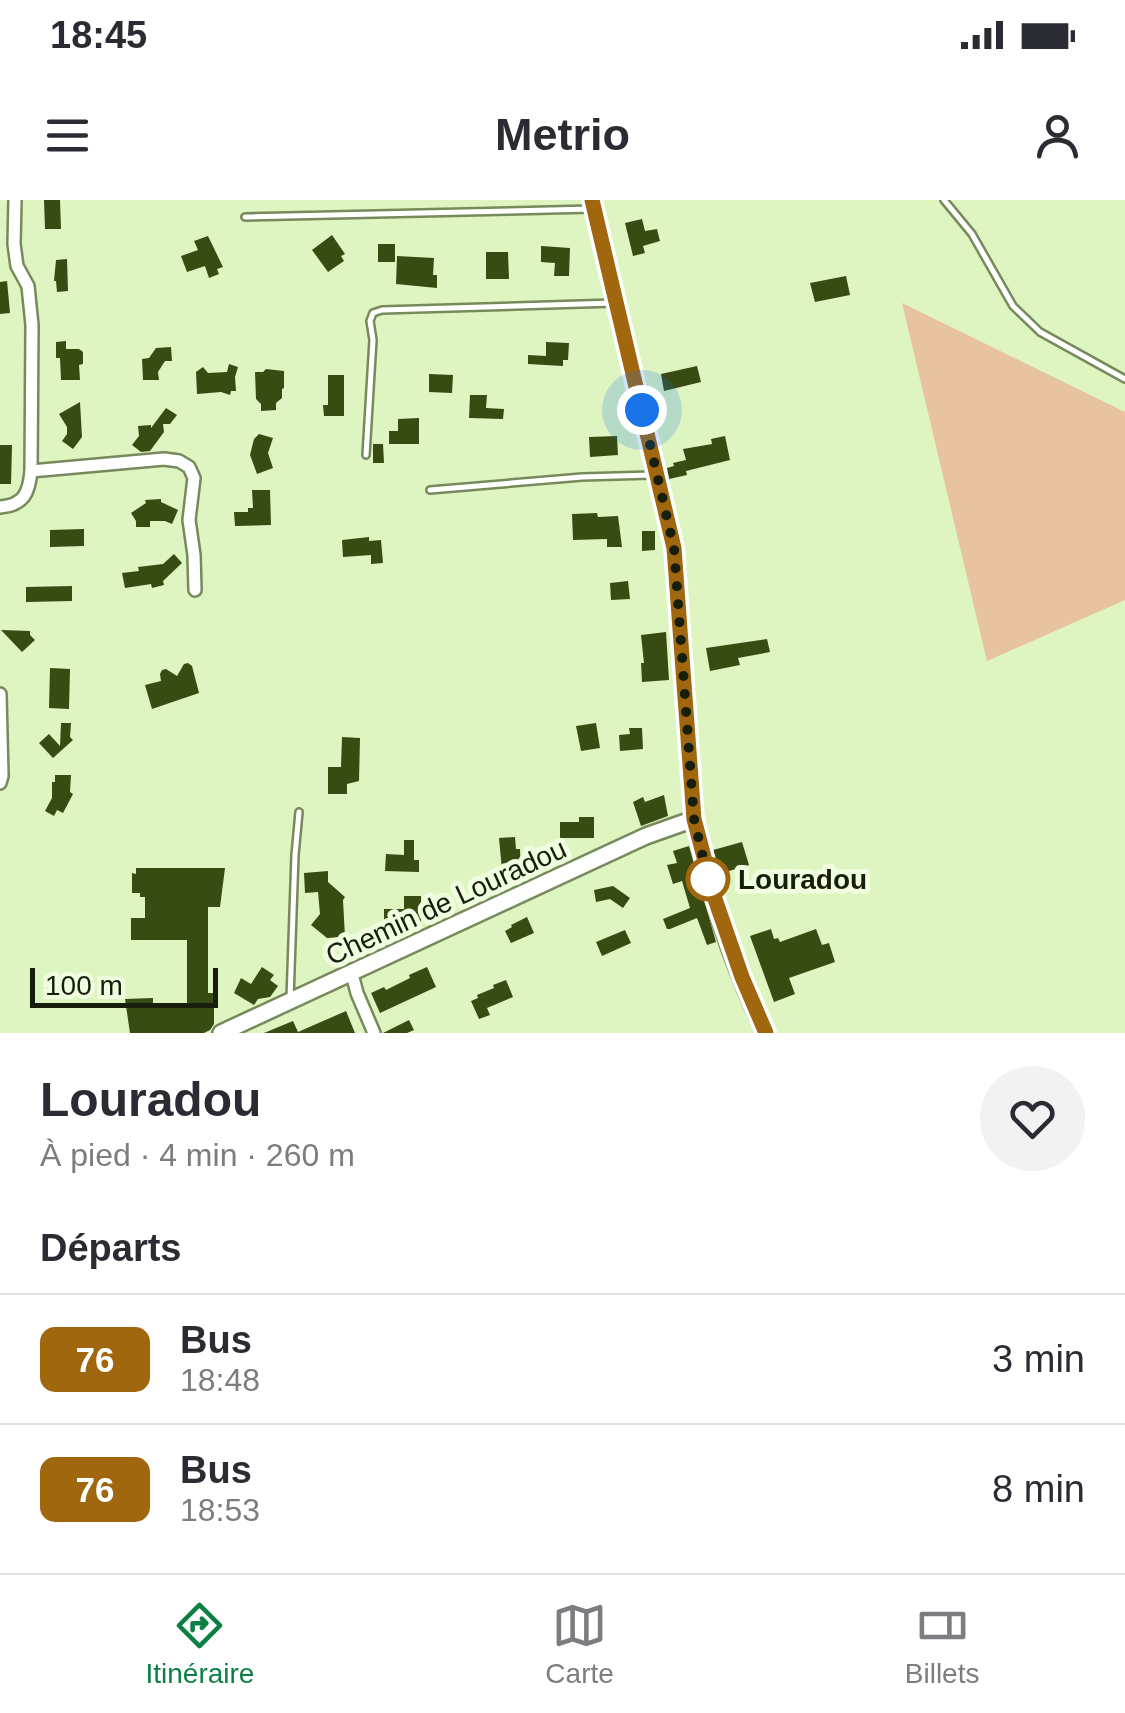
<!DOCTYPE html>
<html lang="fr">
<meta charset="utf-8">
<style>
body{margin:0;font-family:Helvetica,sans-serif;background:#f2f2f3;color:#2b2b33;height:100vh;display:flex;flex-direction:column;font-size:38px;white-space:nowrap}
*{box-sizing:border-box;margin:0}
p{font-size:32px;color:#7c7c81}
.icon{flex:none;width:55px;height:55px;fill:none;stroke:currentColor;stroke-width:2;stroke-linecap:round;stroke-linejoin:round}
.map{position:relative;height:833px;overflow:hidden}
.sheet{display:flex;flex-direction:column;background:#fff;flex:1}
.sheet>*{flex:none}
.badge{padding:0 20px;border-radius:15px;font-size:35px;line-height:65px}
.scale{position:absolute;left:30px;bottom:25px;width:188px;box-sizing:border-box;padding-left:10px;border:5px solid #171e0b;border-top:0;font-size:28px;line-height:35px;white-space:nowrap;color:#171e0b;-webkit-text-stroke:8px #f0fedf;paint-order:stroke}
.you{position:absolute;width:50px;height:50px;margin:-25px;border:8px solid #fff;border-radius:50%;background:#1a73e8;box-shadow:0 0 0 15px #1a73e833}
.map>.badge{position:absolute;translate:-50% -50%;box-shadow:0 0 0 5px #fff}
h2{padding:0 40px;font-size:38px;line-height:90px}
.round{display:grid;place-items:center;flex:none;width:105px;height:105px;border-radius:52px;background:#f2f2f3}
.summary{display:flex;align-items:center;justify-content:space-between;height:170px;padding:0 40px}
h1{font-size:48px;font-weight:700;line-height:75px}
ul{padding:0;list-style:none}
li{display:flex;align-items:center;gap:30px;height:130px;padding:0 40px;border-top:2px solid #e1e1e2}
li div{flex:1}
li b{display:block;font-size:38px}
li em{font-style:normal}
li .badge{min-width:110px;font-weight:700;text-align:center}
.status{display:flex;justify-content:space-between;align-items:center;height:70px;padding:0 50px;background:#fff;direction:ltr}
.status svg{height:28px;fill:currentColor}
header{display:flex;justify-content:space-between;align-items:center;height:130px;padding:0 40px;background:#fff;font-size:45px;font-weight:700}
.dock{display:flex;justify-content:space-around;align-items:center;height:140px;border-top:2px solid #e1e1e2;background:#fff;font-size:28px;color:#7c7c81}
.dock a{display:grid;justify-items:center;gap:5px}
.dock .current{color:#0b8043}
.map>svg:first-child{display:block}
.green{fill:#e8c39f}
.building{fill:#374b12}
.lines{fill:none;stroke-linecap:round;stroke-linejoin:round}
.lane-casing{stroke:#778a5b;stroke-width:10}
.street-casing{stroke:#778a5b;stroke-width:16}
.secondary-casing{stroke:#778a5b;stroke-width:20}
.lane{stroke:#fff;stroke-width:5}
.street{stroke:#fff;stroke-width:11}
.secondary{stroke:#fff;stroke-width:15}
.line-casing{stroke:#fff;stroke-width:22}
.line{stroke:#a0670f;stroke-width:15}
.walk{stroke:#171e0b;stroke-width:10;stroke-dasharray:0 18}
.stop-dot{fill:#fff;stroke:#a0670f;stroke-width:5}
.labels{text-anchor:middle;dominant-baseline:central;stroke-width:10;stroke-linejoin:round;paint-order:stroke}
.stop-label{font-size:28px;font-weight:bold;fill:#171e0b;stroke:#f0fedf;text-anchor:start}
.street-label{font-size:28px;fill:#171e0b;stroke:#f0fedf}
</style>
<div class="status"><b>18:45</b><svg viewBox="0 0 49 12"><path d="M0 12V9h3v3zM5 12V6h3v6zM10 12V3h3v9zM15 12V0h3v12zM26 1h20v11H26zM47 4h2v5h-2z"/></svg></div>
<header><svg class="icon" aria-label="menu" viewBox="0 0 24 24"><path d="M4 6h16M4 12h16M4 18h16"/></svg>Metrio<svg class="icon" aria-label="person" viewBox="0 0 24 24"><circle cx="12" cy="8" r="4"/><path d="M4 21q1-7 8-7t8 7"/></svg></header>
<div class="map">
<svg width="1125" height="833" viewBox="0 0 1125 833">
<rect width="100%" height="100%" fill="#def4c1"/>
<path class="green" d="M902,103L1125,212V400L987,461Z"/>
<g class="building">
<path d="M44,0H60L61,29H45Z"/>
<path d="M642,19L645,31L657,29L660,41L643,46L645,53L633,56L625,23Z"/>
<path d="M332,35L345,54L341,56L344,61L328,72L312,50Z"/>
<path d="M208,36L223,67L217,69L219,74L209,78L205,66L187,72L181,56L198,50L194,41Z"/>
<rect x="378" y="44" width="17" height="18"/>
<path d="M541,46L570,48L569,76H554L555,63L541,62Z"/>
<path d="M486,52H508L509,79H486Z"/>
<path d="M397,56L434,58L433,75H437V88L396,84Z"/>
<path d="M67,59L68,91L57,92L56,81H54L56,60Z"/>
<path d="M846,76L850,95L815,102L810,83Z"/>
<path d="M7,81L10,113L0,114V82Z"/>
<path d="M66,141V149H79L83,152V164L79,165L80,180H61L60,158H56V142Z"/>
<path d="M546,142L569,143L568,160H563V166L528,164V155L546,156Z"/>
<path d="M171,147L172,161H165L158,172L159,180H143L142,159L149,158L156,148Z"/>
<path d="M229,164L238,167L235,177L236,191H231L230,195L221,192L197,194L196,172L203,167L208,173L227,172Z"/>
<path d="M697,166L701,182L664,191L661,174Z"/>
<path d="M266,169L284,171V188L282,189V198L276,203V210L261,211V204L256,199L255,172H263Z"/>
<path d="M429,174L453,175L452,193L429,192Z"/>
<path d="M328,175H344V216H324L323,205H328Z"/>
<path d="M470,195H487L486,208L504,209L503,219L469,218Z"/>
<path d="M80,202L82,237L73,249L62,241L67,234V227L59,214Z"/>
<path d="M166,208L177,215L170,224H163L164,232L150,251L141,252L132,245L139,236L138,226L151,225V228Z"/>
<path d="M419,218V244H389V231H398V219Z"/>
<path d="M259,234L273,238L268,253L273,268L257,274L250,255L254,239Z"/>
<path d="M617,236L618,255L590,257L589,237Z"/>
<path d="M725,236L730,260L686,271L687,275L669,279L667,268L674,266L673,263L686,260L683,249L712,244L711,239Z"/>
<path d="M373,244H383L384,263H373Z"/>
<path d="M0,245H12L11,284H0Z"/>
<path d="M252,290H270L271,325L235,326L234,312H248V308H253Z"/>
<path d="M161,299V302L178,310L172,324L165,321H150V327H136V321L131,313L146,303L145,300Z"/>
<path d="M597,313L598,317L618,316L622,347H607V339L573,340L572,314Z"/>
<path d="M84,329V346L50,347V330Z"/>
<path d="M642,331H655V350L642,351Z"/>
<path d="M369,337V341L381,340L383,363L371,364V355L343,357L342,340Z"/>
<path d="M174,354L182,363L163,381L164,385L152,388L151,384L125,388L122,373L139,371L138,367L163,364Z"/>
<path d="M628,381L630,399L611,400L610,383Z"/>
<path d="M72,386V401L26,402V387Z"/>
<path d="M1,430L30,431V435L35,440L22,452Z"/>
<path d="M666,432L669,480L642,482L641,463H644L641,435Z"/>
<path d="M767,439L770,452L738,458L740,465L710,471L706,448Z"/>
<path d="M188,463L192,466L199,493L152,509L145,485L161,481L160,474L162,470L166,469L177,476L184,464Z"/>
<path d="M50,468L70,469L69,509L49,508Z"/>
<path d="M61,523H71L70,537L73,540L53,558L39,543L49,534L60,546Z"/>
<path d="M596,523L600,548L581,551L576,526Z"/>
<path d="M629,528H642L643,549L620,551L619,535L630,534Z"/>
<path d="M342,537L360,538L359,581L347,584V594H328V567H341Z"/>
<path d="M55,575H71L70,592L73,594L63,613L57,610L54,616L45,611L52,598V582H55Z"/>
<path d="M664,595L668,616L641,626L633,602L643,597L645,602Z"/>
<path d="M579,617H594V638H560V622H579Z"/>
<path d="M515,637L516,649H520L521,680L503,681L499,638Z"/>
<path d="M404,640H414V660H419V672L385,671L386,654L404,655Z"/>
<path d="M742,642L749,665L719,674L713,650Z"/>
<path d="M689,646L716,742L707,745L697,718L670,729H667L663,719L690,708L682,681L673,684L667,665L677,663L673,651Z"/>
<path d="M136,668H225L220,707H208V793H214V824L210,830L204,833H130L125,799L153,798V804H187V740H131V718H145V697H140V693H132V673L136,674Z"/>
<path d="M328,671V682L345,697L343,700L345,737L327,738L311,725L320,714L318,692L305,693L304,673Z"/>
<path d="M613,686L630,698L623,708L610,699L596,702L594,690Z"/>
<path d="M404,696H421V723L384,724V709H404Z"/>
<path d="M527,717L534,733L511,743L505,731L512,727L511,725Z"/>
<path d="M771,729L774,739L778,738L780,742L816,729L822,745L829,743L835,762L789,778L795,794L774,802L750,736Z"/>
<path d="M625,730L631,743L602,756L596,742Z"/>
<path d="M262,767L274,775L270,780L278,786L270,797L258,799L254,805L234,793L241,778L251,784Z"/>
<path d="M427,767L436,787L380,813L371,793L384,787L386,790L410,778L409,775Z"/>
<path d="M506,780L513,797L487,808L490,815L479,819L471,801L478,798L477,795L494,788L493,785Z"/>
<path d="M346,811L355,833H264L293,821L298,832Z"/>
<path d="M409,820L414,830L407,833H383Z"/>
</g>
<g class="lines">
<defs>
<g id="lane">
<path d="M944,0L972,34L1013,106L1040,132L1125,179"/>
<path d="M245,17L592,9"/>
<path d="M366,255L373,140L370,121L373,113L382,110L614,103"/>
<path d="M430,290L582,277L651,275"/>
<path d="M290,799L295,655L299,612"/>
</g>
<g id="street">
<path d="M31,271L164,259L179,261L189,267L194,278L189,320L194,355L195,390"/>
<path d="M0,307C24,305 29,293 31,271L32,125L28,86L17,66L14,44L15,0"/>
<path d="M0,494L2,576L0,583"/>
<path d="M352,774L357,793L374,833"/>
</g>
<g id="secondary">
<path d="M592,0L674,349L694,619C709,690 733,768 766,833"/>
<path d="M221,833L646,636L694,619"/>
</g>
</defs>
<use href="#lane" class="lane-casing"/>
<use href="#street" class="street-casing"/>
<use href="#secondary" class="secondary-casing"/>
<use href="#lane" class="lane"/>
<use href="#street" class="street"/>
<use href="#secondary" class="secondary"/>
</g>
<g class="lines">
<defs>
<path id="line" d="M592,0L674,348L694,619L715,699L742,777L766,833"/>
</defs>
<use href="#line" class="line-casing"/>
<use href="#line" class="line"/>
<path class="walk" d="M642,210L674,348L694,619L708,679"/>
</g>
<circle class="stop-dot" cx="708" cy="679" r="20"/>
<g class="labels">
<g class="stop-label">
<text x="738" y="679">Louradou</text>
</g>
<g class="street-label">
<text transform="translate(446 702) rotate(-25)">Chemin de Louradou</text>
</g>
</g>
</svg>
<div class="scale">100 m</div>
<div class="you" style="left:642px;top:210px"></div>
</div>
<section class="sheet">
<div class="summary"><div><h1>Louradou</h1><p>À pied · 4 min · 260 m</p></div><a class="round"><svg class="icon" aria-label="heart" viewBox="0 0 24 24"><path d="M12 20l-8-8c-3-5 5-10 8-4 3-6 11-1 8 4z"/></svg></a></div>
<h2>Départs</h2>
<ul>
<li><span class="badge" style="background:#a0670f;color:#fff">76</span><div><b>Bus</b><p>18:48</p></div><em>3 min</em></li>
<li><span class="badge" style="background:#a0670f;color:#fff">76</span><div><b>Bus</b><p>18:53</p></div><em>8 min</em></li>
</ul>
</section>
<nav class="dock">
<a class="current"><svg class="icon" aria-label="directions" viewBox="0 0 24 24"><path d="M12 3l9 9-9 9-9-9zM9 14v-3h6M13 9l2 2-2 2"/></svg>Itinéraire</a>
<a><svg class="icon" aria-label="map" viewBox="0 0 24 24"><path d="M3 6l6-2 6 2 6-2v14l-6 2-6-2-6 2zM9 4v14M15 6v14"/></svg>Carte</a>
<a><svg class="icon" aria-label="tickets" viewBox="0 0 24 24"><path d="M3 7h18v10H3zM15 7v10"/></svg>Billets</a>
</nav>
